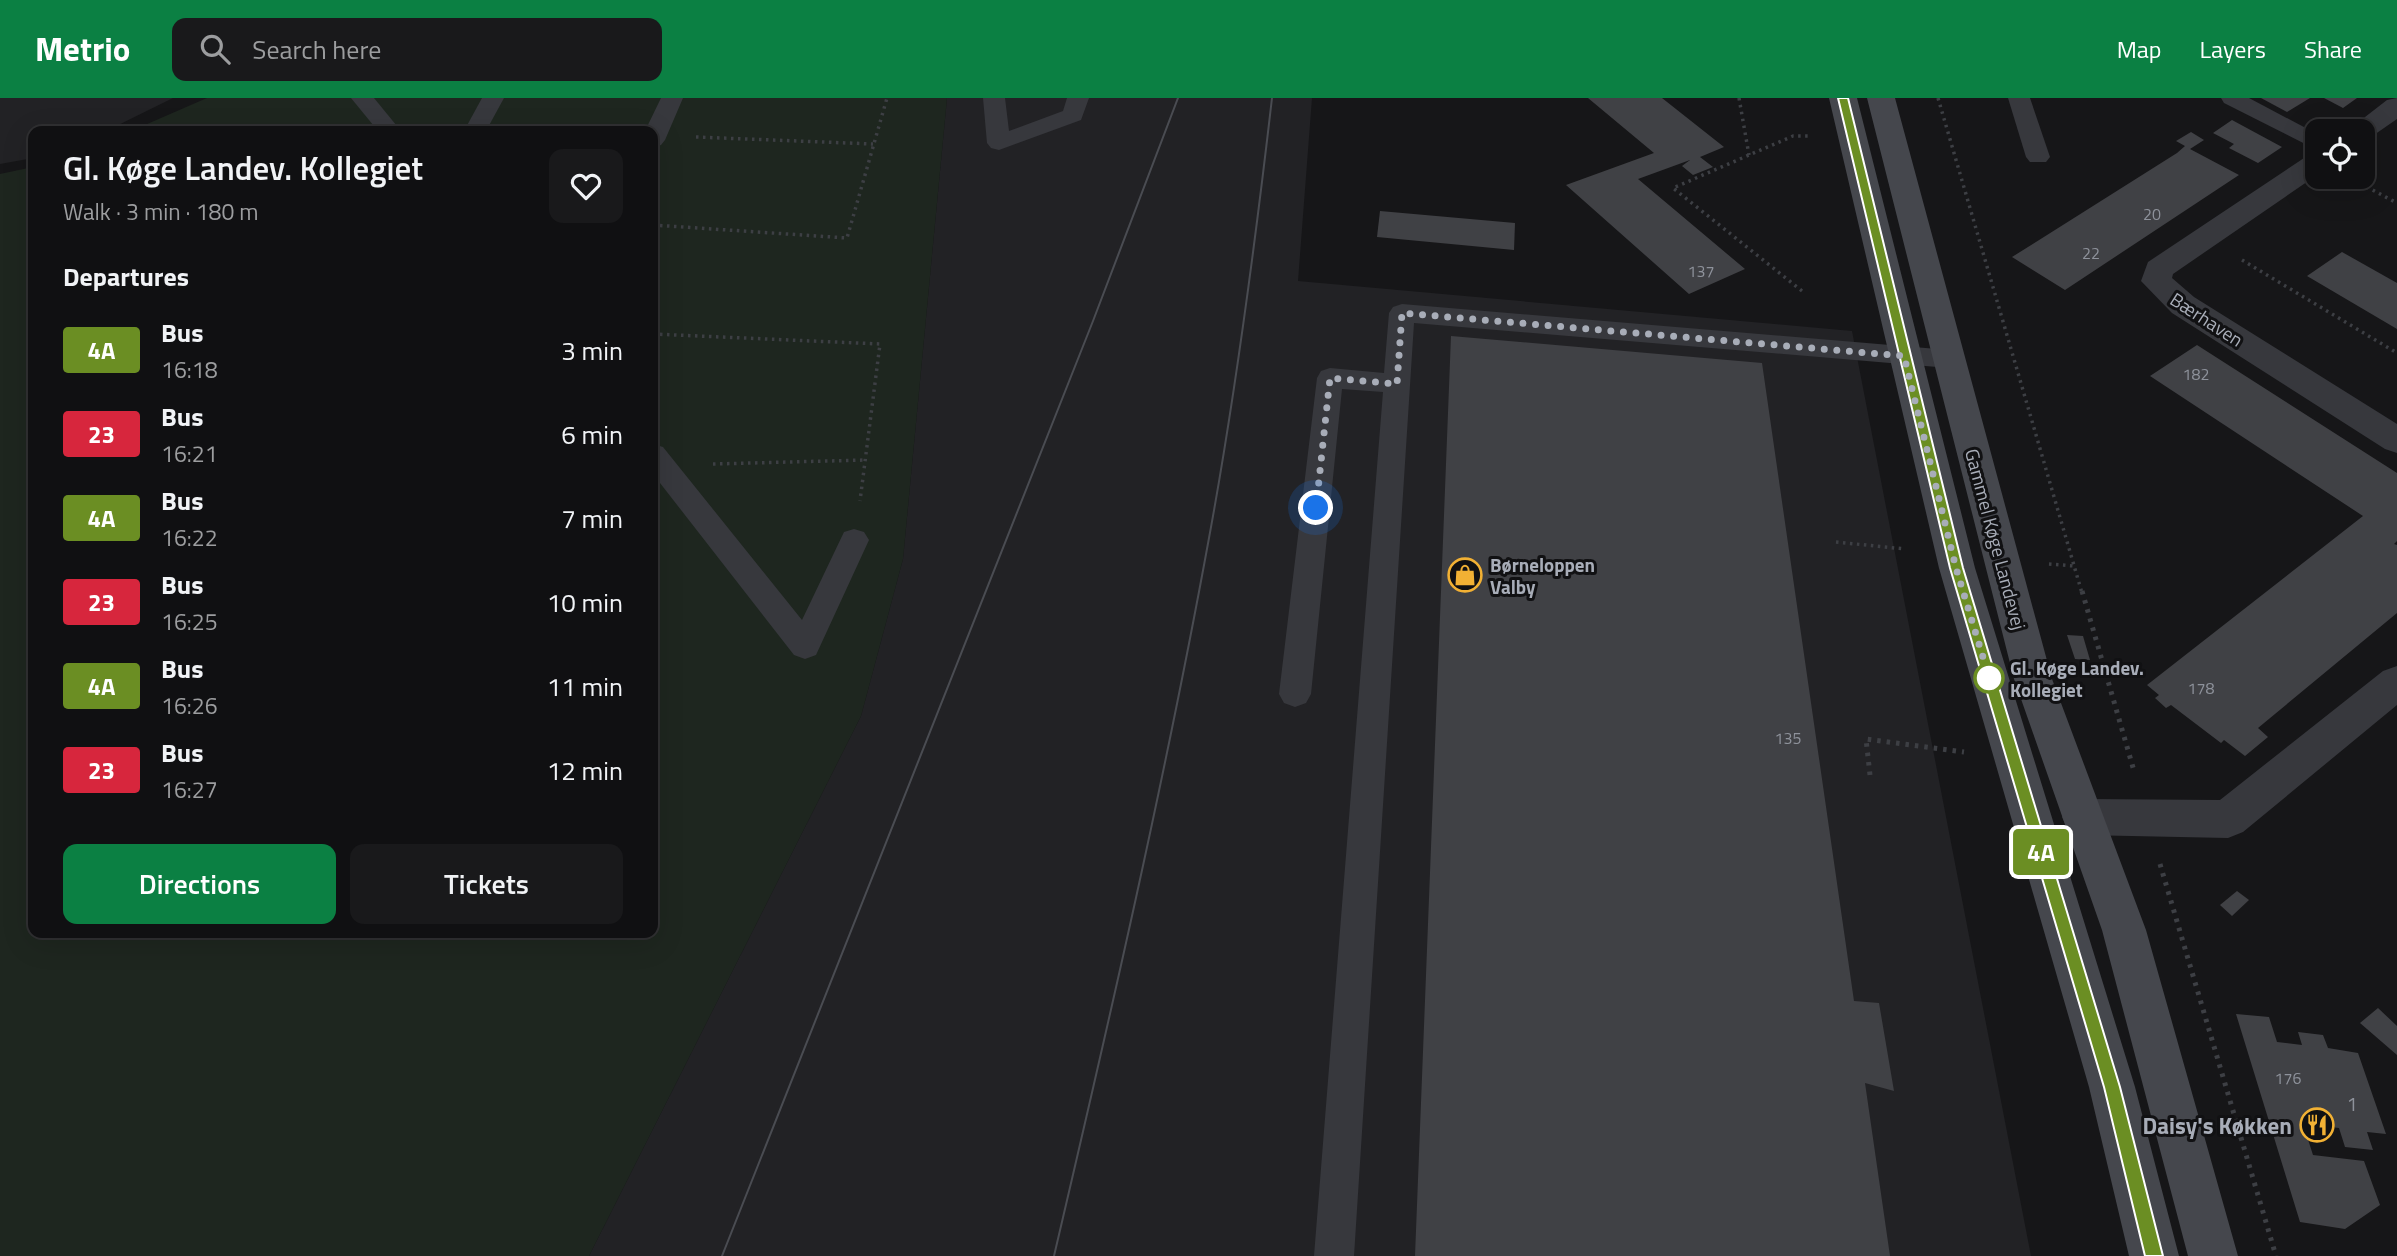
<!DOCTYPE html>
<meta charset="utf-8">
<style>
body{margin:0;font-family:"Titillium Web",sans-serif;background:#19191b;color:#f1f3f6;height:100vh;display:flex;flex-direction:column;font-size:26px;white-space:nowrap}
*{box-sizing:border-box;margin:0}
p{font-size:23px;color:#9c9d9f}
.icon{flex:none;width:38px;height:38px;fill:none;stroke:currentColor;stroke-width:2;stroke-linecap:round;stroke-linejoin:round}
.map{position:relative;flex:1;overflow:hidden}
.side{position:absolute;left:28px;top:28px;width:630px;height:812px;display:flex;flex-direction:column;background:#101012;border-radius:14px;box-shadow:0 7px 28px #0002,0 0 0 2px #303032}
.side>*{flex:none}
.badge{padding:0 14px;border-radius:5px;font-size:24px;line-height:46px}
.buttons{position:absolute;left:2305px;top:21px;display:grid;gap:14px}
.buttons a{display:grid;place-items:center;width:70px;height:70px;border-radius:14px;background:#101012;box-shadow:0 7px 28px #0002,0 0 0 2px #303032;font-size:35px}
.you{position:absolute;width:35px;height:35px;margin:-18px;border:5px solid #fff;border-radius:50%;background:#1a73e8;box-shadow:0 0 0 10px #1a73e833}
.map>.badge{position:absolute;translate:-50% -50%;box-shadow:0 0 0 4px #fff}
h2{padding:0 35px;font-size:26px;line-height:63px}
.round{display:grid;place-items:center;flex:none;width:74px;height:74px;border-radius:14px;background:#19191b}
.head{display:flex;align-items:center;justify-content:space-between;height:119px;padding:0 35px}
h1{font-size:33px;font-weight:600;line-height:52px}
.action{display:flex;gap:14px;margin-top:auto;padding:14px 35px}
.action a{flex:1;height:80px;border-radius:14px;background:#0b8043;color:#fff;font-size:28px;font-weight:600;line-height:80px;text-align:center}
.action a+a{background:#19191b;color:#f1f3f6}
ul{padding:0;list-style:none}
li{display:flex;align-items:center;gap:21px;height:84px;padding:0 35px}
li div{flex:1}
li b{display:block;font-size:26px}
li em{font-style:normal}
li .badge{min-width:77px;font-weight:700;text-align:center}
header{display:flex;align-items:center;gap:42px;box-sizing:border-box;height:98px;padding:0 35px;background:#0b8043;color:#fff}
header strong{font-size:33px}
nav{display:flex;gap:38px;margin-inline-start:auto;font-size:24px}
.search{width:490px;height:63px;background:#19191b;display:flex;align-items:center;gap:18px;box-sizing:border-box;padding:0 24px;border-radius:14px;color:#9c9d9f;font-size:26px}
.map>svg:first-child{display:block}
.built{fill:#222225}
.green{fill:#1e261f}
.building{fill:#404145}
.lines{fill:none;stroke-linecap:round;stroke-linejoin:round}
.path-far1{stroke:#3d3f44;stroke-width:3.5;stroke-dasharray:2.5 4.5;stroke-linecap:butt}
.path{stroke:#3d3f44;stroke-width:5;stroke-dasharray:3.5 6;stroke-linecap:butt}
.service{fill:#37383d;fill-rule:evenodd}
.minor{fill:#37383d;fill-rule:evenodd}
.secondary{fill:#45474d;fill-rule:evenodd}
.tram{stroke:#4a4c52;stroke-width:2}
.line{fill:#6b8e23;stroke:#fff;stroke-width:2}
.walk{stroke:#a8adb8;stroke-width:7;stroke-dasharray:0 12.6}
.stop-dot{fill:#fff;stroke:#6b8e23;stroke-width:3.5}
.labels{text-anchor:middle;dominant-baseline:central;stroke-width:6;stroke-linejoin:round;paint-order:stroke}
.number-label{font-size:16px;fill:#8e929b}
.street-label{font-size:19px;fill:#a8adb8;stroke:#111113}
.poi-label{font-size:19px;font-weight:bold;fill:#a8adb8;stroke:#111113;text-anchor:start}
.stop-label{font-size:19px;font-weight:bold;fill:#a8adb8;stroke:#111113;text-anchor:start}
.near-number-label{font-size:19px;fill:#8e929b}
.near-poi-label{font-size:23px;font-weight:bold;fill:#a8adb8;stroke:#111113;text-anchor:end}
</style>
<header>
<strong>Metrio</strong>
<div class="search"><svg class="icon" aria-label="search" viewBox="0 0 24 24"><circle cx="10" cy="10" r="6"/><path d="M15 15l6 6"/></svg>Search here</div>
<nav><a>Map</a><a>Layers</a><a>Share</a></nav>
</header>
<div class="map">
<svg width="2397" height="1158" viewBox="0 0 2397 1158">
<rect width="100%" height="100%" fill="#161618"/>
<g class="built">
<path d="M0,0H173L106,33H33V60L0,66Z"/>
<path d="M947,0H1312L1298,183L1852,233L2031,1158H589L861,618L903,461Z"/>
</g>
<path class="green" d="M207,0H947L903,461L861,618L589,1158H0V76L33,69V835H653V33H131Z"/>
<g class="building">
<path d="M1588,0H1662L1724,49L1700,59L1713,69L1693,77L1682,68L1690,62L1638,81L1745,171L1689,196L1566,87L1654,55Z"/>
<path d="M2261,0H2310L2287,14Z"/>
<path d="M2324,0H2357L2343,10Z"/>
<path d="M2232,22L2282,49L2258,65L2229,50L2234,46L2213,35Z"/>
<path d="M2191,34L2204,42L2190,51L2239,77L2065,192L2012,159L2177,55L2185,48L2176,43Z"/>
<path d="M1380,113L1515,125L1514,152L1377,139Z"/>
<path d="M2342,154L2397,185V231L2307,178Z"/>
<path d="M1451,238L1762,265L1854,903L1879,905L1894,993L1865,985L1890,1158H1415Z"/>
<path d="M2197,247L2397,375V443L2394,446L2397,447V515L2258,630L2268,639L2245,658L2224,642L2221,645L2171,607L2166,610L2155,600L2159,597L2147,587L2363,418L2150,278Z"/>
<path d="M2067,537L2083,538L2090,562L2075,561Z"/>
<path d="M2237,793L2249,802L2232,818L2220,807Z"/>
<path d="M2378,910L2397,928V957L2360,925Z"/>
<path d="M2236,916L2269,919L2277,944L2302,947L2298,934L2323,937L2328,950L2358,955L2386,1036L2367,1034L2373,1052L2345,1049L2339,1030L2303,1026L2313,1057L2364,1063L2380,1107L2345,1131L2300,1124Z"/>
</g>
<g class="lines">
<g class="path-far1">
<path d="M1739,0L1749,57"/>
<path d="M1938,0L2082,495"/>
<path d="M518,32L559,33"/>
<path d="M696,39L873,46"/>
<path d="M2348,79L2397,105"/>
<path d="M653,127L847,140L887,0"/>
<path d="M2242,162L2397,255"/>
<path d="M1802,193L1673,90L1793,38H1809"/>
<path d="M653,236L880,246L860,403"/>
<path d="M713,366L866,362"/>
<path d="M1836,444L1905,451"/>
<path d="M2049,466L2074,468"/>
</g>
<g class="path">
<path d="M2082,493L2134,673"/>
<path d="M1870,677L1866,641L1964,654"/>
<path d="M2160,766L2276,1158"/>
</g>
<g class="service">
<path d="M351,0H374L401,33H378Z"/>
<path d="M482,0H504L486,33H464Z"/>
<path d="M661,0H683L665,42L661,47L653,49V33H645Z"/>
<path d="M983,0H1005L1009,33L1063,13L1067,0H1089L1081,22L999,52L991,50L987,45Z"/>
<path d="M2008,0H2030L2050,59L2046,64H2030L2026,59Z"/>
<path d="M2221,0H2249L2317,36V52L2224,5Z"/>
<path d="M1402,206L1949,252L1958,254L1962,261L1958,268L1949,270L1414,225L1354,1158H1314L1383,294L1342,291L1311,596L1306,605L1295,609L1284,605L1279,596L1317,280L1321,273L1330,270L1384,275L1389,215L1393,209Z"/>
<path d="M653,346L663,349L802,522L844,434L854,431L864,434L869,442L816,557L805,561L794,557L653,376Z"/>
</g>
<g class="minor">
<path d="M2397,0V21L2371,39L2362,41V33H2347L2387,2Z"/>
<path d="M2317,55V77L2173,176L2172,180L2194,199L2397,326V355L2385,351L2172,215L2141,183L2148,164L2307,58Z"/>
<path d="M2397,568V607L2243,734L2228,740L2083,737L2068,732L2062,719L2068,706L2083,701L2220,702L2383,573Z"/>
</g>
<g class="secondary">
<path d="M1829,0H1857L1975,470L2135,989L2179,1158H2129L2089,989L1939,470Z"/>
<path d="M1867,0H1895L2052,581L2146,832L2238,1158H2188L2102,832L2014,581Z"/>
</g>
<g class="tram">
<path d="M722,1158L1093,223L1178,0"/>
<path d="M1054,1158C1110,919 1165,681 1209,440C1236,294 1255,147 1272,0"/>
</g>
</g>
<path class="line" d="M1838,0H1848L1963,470L2120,989L2163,1158H2145L2104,989L1950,470Z"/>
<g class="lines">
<path class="walk" d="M1316,410L1330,280L1397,286L1402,215L1904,258L1956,470L1992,589L1989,580"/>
</g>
<defs>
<symbol id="shop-ring" viewBox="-11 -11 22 22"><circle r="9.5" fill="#111113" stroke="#f2b134" stroke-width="1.5"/><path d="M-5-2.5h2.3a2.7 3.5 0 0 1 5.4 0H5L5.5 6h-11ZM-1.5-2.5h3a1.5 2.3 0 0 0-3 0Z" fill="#f2b134"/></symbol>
<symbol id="restaurant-ring" viewBox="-11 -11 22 22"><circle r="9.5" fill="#111113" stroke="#f2b134" stroke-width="1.5"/><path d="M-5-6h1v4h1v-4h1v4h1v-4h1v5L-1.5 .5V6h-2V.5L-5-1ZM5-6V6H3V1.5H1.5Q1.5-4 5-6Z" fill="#f2b134"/></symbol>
</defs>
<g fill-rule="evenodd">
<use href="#shop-ring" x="1446" y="458" width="38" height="38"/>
<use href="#restaurant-ring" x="2298" y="1008" width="38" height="38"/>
</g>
<circle class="stop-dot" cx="1989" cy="580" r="14"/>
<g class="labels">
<g class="number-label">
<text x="2152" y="116">20</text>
<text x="2091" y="155">22</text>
<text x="1701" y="173">137</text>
<text x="2196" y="276">182</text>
<text x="2201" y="590">178</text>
<text x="1788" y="640">135</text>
<text x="2288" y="980">176</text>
</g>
<g class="street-label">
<text transform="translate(2207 221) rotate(33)">Bærhaven</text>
<text transform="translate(1996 441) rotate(75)">Gammel Køge Landevej</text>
</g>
<g class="poi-label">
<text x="1490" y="466">Børneloppen<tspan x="1490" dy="22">Valby</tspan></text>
</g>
<g class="stop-label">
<text x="2010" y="569">Gl. Køge Landev.<tspan x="2010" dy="22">Kollegiet</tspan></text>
</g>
<g class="near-number-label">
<text x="2352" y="1005">1</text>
</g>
<g class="near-poi-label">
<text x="2292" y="1027">Daisy's Køkken</text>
</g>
</g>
</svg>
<div class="buttons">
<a><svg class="icon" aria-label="locate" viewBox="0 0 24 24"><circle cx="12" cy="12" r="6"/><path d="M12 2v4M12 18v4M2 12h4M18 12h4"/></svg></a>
</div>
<div class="you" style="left:1316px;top:410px"></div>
<b class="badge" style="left:2041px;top:754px;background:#6b8e23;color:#fff">4A</b>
<section class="side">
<div class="head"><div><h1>Gl. Køge Landev. Kollegiet</h1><p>Walk · 3 min · 180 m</p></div><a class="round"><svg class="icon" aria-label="heart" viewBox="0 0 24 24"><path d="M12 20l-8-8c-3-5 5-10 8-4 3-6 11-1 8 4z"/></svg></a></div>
<h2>Departures</h2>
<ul>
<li><span class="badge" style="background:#6b8e23;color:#fff">4A</span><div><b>Bus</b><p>16:18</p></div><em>3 min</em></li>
<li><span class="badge" style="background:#d7263d;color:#fff">23</span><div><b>Bus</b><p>16:21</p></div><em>6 min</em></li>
<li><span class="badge" style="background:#6b8e23;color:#fff">4A</span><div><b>Bus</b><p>16:22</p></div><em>7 min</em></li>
<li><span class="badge" style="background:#d7263d;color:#fff">23</span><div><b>Bus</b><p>16:25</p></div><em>10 min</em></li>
<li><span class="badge" style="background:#6b8e23;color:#fff">4A</span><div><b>Bus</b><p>16:26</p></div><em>11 min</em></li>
<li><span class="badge" style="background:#d7263d;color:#fff">23</span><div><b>Bus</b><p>16:27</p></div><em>12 min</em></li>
</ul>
<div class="action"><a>Directions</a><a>Tickets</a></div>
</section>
</div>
